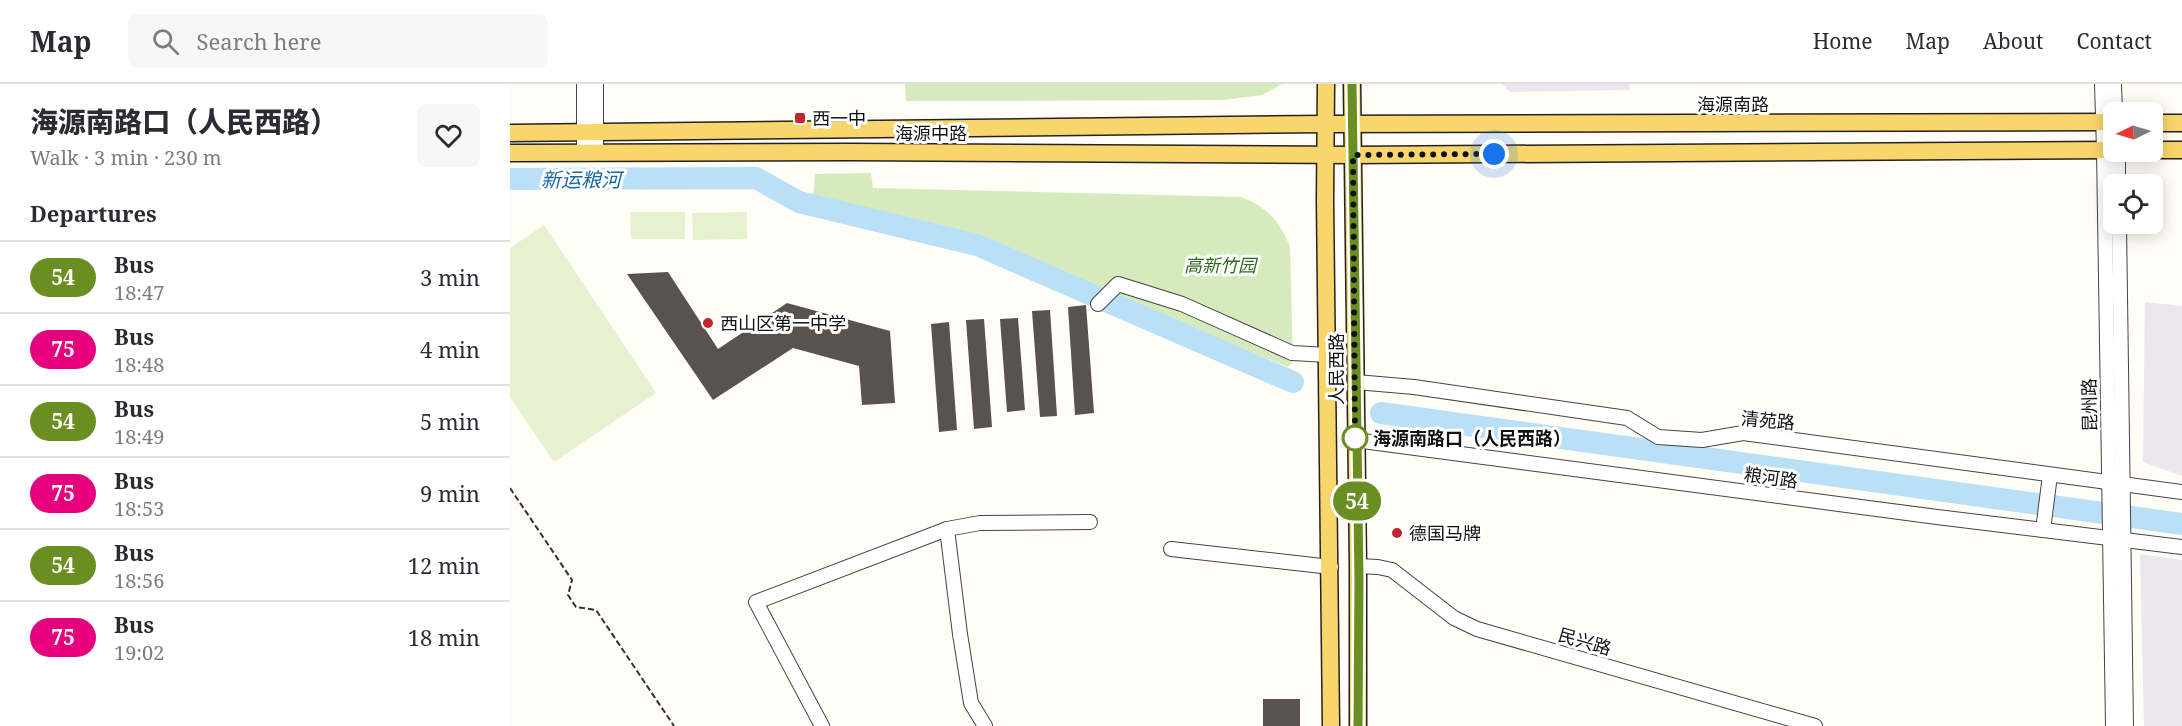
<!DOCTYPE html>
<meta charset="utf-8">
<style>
body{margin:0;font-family:"Noto Serif","Noto Sans SC",serif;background:#f7f7f7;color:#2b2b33;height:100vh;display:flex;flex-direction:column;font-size:22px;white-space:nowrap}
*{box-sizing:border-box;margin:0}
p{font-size:20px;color:#7c7c81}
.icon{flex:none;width:33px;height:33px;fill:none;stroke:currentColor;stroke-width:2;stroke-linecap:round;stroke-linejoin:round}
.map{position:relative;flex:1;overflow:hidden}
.sheet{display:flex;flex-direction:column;background:#fff;width:510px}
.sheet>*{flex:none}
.badge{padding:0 12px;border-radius:20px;font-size:21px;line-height:39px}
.needle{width:39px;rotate:265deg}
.tools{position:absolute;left:1593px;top:18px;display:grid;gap:12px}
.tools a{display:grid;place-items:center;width:60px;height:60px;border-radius:9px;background:#fff;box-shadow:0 3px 15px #0003;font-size:30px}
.you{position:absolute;width:30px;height:30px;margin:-15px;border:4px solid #fff;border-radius:50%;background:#1a73e8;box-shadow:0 0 0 9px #1a73e833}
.map>.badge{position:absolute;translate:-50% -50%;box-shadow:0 0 0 3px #fff}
h2{padding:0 30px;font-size:22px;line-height:54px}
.round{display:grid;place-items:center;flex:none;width:63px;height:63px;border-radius:9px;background:#f7f7f7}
.head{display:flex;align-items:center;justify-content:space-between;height:102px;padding:0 30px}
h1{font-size:28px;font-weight:800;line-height:45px}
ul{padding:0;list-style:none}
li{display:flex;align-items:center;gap:18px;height:72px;padding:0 30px;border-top:2px solid #e1e1e2}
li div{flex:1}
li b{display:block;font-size:22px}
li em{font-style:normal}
li .badge{min-width:66px;font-weight:700;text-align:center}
header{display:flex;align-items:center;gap:36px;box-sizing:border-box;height:84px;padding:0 30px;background:#fff;border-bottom:2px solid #e1e1e2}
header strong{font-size:28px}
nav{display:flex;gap:33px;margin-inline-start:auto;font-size:21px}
.search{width:420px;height:54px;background:#f7f7f7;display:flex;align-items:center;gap:15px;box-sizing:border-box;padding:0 21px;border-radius:9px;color:#7c7c81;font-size:22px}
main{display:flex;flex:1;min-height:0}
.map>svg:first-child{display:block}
.industrial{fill:#eee6ef}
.green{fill:#d5ebbd}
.pitch{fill:#e6f2cf}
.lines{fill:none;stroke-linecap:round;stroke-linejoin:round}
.river{stroke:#b9e0f7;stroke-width:22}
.building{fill:#5a524d}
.minor-casing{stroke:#444;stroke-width:16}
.major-casing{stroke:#222;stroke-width:19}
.path{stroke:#333;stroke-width:2;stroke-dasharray:6 3;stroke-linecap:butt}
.minor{stroke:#fff;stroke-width:14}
.major{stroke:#f9d66b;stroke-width:16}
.line-casing{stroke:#fff;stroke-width:14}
.line{stroke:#6b8e23;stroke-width:9}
.walk{stroke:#111;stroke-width:6;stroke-dasharray:0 10.8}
.poi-dot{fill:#c4262e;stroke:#fff;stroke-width:2}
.stop-dot{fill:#fff;stroke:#6b8e23;stroke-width:3}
.labels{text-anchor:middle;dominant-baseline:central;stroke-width:6;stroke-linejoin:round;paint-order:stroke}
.street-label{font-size:18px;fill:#111;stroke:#fff}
.poi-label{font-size:18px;fill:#111;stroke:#fff;text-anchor:start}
.park-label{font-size:18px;font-style:italic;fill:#2f6b1f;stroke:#fff}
.stop-label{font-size:18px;font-weight:bold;fill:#111;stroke:#fff;text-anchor:start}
.water-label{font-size:20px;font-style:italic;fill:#1768a6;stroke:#fff}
</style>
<header>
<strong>Map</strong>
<div class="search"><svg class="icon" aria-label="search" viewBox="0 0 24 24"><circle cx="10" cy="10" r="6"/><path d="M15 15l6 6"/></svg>Search here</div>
<nav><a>Home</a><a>Map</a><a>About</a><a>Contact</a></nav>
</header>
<main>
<section class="sheet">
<div class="head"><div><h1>海源南路口（人民西路）</h1><p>Walk · 3 min · 230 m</p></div><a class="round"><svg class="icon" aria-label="heart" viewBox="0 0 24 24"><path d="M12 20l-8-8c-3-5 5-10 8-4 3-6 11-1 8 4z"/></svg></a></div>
<h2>Departures</h2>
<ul>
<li><span class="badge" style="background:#6b8e23;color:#fff">54</span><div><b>Bus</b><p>18:47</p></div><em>3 min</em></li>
<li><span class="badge" style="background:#e6007e;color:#fff">75</span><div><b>Bus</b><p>18:48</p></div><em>4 min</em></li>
<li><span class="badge" style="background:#6b8e23;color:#fff">54</span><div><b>Bus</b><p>18:49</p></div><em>5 min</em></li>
<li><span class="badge" style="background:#e6007e;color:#fff">75</span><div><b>Bus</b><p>18:53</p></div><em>9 min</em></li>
<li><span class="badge" style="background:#6b8e23;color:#fff">54</span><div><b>Bus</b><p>18:56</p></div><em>12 min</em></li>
<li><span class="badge" style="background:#e6007e;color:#fff">75</span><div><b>Bus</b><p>19:02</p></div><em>18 min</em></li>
</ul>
</section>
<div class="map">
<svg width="1672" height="642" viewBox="0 0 1672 642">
<rect width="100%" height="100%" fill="#fffdf5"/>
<g class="industrial">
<path d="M992,0H1120L1119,6L1000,8Z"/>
<path d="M1635,218L1672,222V392L1633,378Z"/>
<path d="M1630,470L1672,476V642H1634Z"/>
</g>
<g class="green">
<path d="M395,0H772L752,11L713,16L396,17Z"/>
<path d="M361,89L363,104L731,113C757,123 770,137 780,163L783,277L778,283L461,156L303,116L305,90Z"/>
</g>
<g class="pitch">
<path d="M120,128H175V155H121Z"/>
<path d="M237,128V155L183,156L182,129Z"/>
<path d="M34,141L146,309L44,378L0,313V164Z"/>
</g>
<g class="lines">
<g class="river">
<path d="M0,95L246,94L289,118L467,161L783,298"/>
<path d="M871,329L1672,440"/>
</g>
</g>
<g class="building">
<path d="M158,188L208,265L277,219L380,247L385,319L352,321L349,282L283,264L203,316L117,190Z"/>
<path d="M576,221L584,329L565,331L558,223Z"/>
<path d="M540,226L547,332L530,333L522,227Z"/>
<path d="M508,234L515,326L497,328L490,235Z"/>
<path d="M474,235L482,343L464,345L456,236Z"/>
<path d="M439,238L447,346L429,348L421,240Z"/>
<rect x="753" y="615" width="37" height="27"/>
</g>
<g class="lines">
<defs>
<g id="minor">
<path d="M74,0V68"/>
<path d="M1592,0L1594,66L1603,642"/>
<path d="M1604,0L1605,28"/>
<path d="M86,68V0"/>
<path d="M1608,68V100"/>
<path d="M1609,140L1616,642"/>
<path d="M588,220L608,200L672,220L782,269L818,271"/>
<path d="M846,298L904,303L1117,334L1148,353L1192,356L1233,349L1672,408"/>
<path d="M845,356L1427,433L1672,463"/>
<path d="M437,445L450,550L461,619L475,642"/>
<path d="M1533,446L1540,391"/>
<path d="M661,465L821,483"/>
<path d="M848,482L868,483L882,486L944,534L967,545L1305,642"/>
<path d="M312,642L246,518L437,445L470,439L580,438"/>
</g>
<g id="major">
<path d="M816,0L815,116L821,642"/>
<path d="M842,0L848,482V642"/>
<path d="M1642,39H1672"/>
<path d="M0,49L816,40L1604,38"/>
<path d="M1642,66H1672"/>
<path d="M0,69L340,68L843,71L1604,66"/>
</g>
</defs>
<use href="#minor" class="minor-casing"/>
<use href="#major" class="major-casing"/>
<path class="path" d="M0,404L62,496L58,511L66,523L86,526L164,642"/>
<use href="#minor" class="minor"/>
<use href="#major" class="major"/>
</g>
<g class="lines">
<defs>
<path id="line" d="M842,0L849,496L848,642"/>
</defs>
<use href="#line" class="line-casing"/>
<use href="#line" class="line"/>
<path class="walk" d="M845,354V356L843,71L984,70"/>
</g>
<g class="poi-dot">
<rect x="284" y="28" width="12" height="12" rx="3"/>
<circle cx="198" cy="239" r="6"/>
<circle cx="887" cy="449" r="6"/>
</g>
<circle class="stop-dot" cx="845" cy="354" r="12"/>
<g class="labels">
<g class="street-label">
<text x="1223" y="20">海源南路</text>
<text x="421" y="49">海源中路</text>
<text transform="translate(826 285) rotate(-90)">人民西路</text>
<text transform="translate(1579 321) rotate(-91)">昆州路</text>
<text transform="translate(1258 336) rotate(5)">清苑路</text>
<text transform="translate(1261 393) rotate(8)">粮河路</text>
<text transform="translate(1075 557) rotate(16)">民兴路</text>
</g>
<g class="poi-label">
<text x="302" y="34">西一中</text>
<text x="210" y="239">西山区第一中学</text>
<text x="899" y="449">德国马牌</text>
</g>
<g class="park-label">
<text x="710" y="181">高新竹园</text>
</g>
<g class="stop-label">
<text x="863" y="354">海源南路口（人民西路）</text>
</g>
<g class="water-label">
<text x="71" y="95">新运粮河</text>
</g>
</g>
</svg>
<div class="tools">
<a><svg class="needle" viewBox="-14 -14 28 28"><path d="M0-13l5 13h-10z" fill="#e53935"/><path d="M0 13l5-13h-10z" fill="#7c7c81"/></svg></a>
<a><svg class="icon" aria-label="locate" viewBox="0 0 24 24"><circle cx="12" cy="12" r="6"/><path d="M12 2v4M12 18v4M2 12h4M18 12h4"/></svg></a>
</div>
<div class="you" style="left:984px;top:70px"></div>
<b class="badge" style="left:847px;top:417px;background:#6b8e23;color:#fff">54</b>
</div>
</main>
